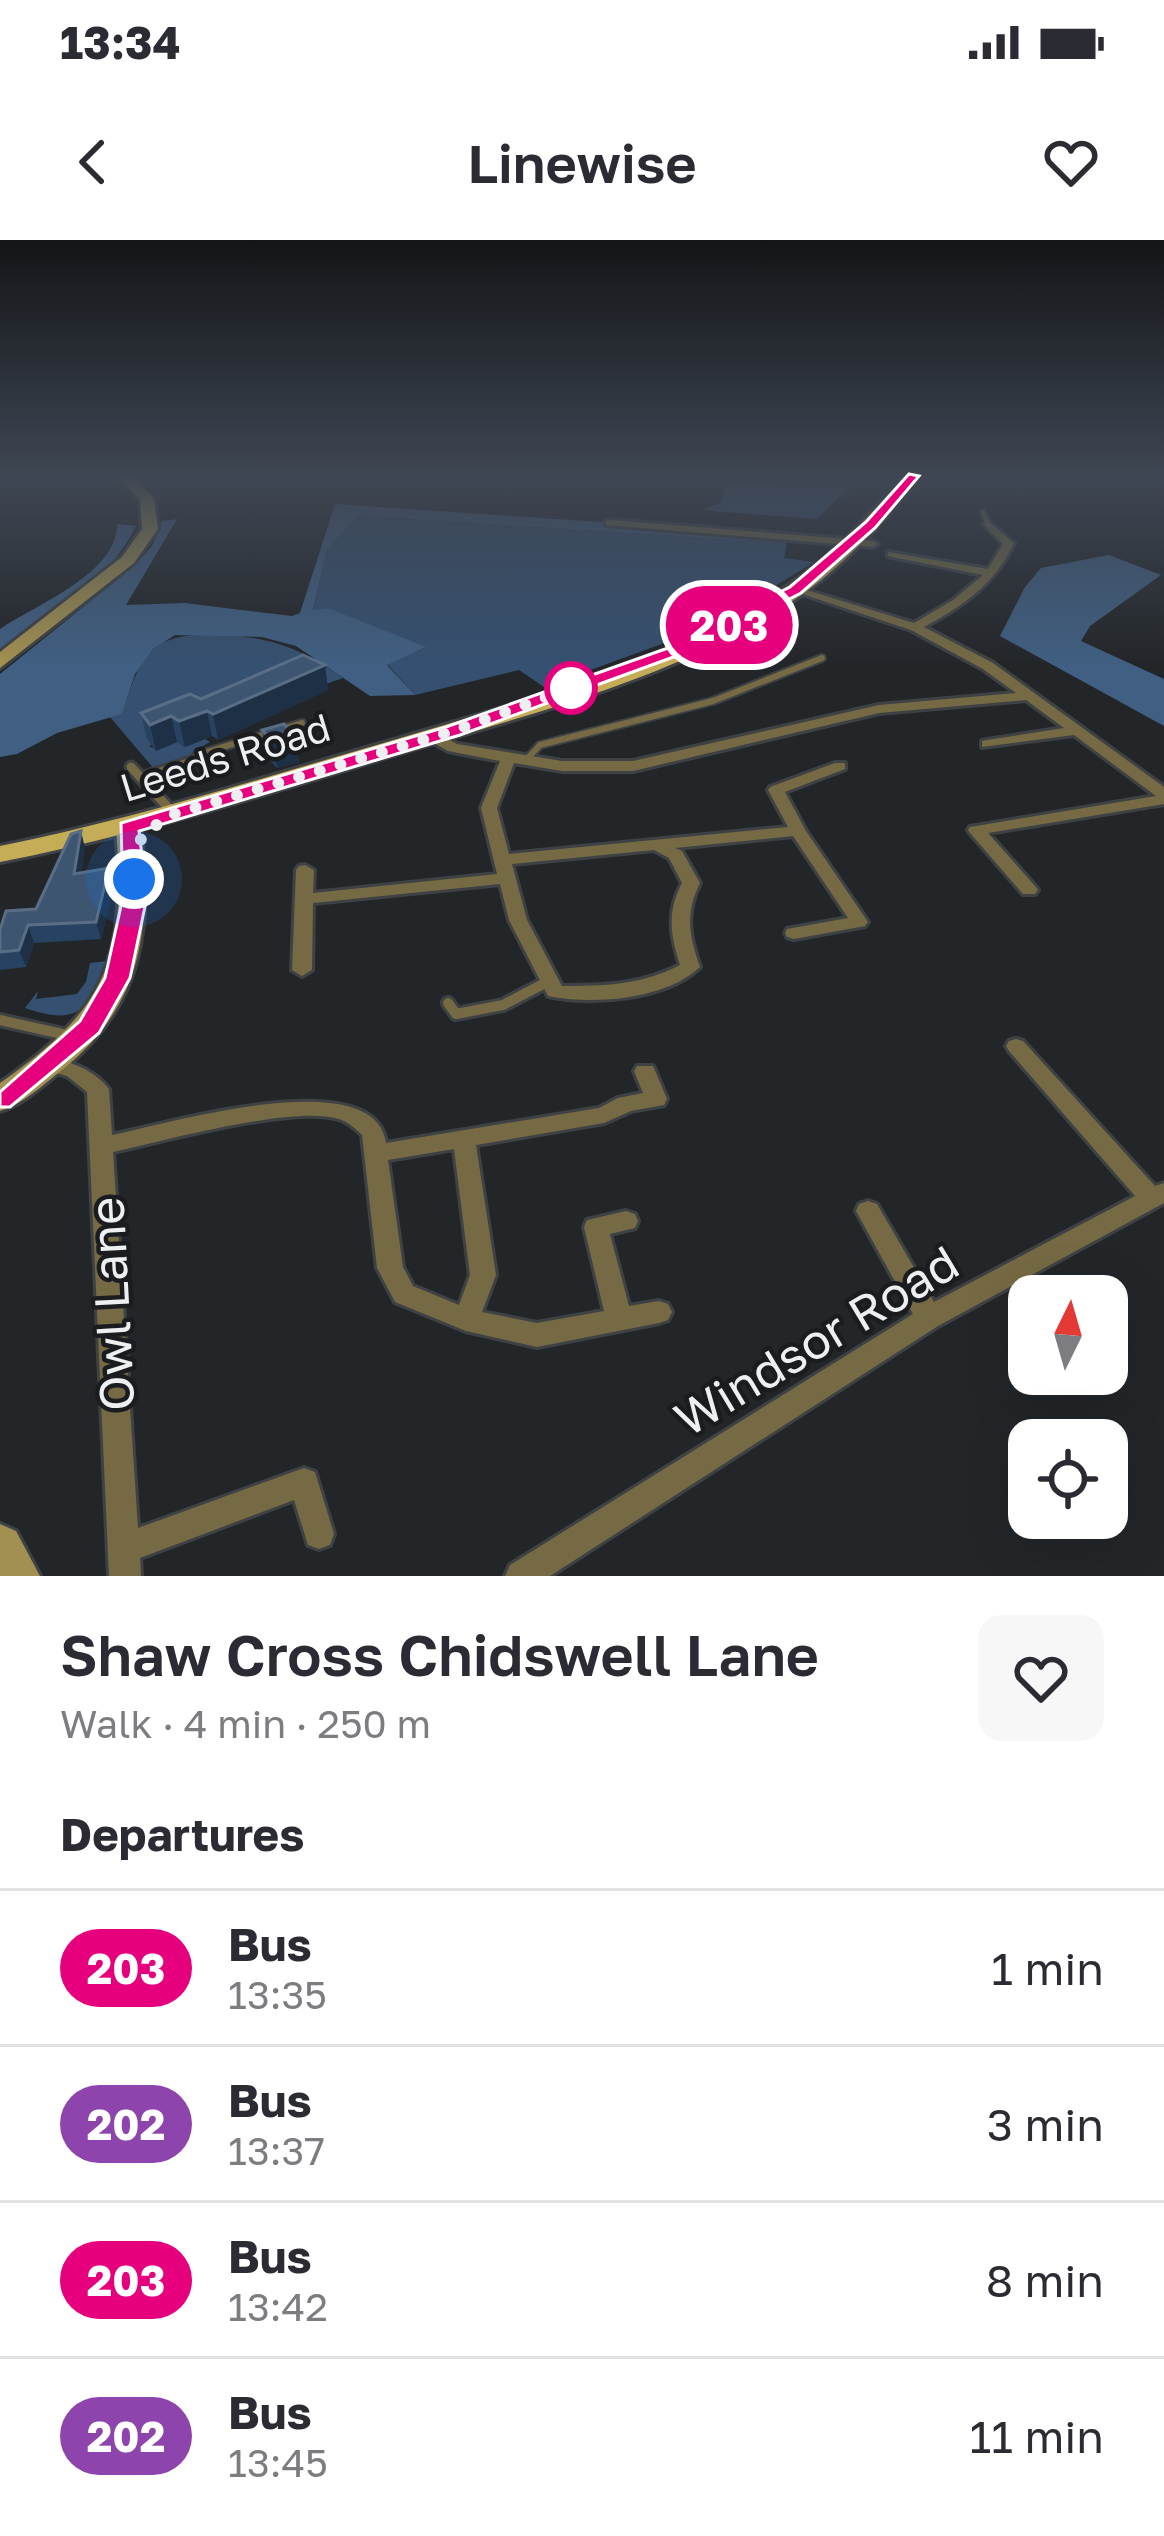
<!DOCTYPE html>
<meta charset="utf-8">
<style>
body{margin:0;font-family:"Golos Text",sans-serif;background:#f7f7f7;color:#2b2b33;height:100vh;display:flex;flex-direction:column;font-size:45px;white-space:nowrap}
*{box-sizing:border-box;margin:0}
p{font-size:39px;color:#7c7c81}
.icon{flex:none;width:66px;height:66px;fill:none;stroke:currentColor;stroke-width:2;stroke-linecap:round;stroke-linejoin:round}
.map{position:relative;height:1336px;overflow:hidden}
.sheet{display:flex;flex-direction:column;background:#fff;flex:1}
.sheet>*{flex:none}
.badge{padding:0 24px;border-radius:39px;font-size:42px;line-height:78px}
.needle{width:78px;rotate:5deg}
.buttons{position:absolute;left:1008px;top:1035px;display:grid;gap:24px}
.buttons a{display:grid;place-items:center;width:120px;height:120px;border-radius:24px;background:#fff;box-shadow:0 12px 48px #0002;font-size:60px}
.you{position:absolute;width:60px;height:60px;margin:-30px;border:9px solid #fff;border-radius:50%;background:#1a73e8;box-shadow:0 0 0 18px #1a73e833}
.map>.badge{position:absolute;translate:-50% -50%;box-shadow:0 0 0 6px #fff}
h2{padding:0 60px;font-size:45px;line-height:108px}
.round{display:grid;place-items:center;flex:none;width:126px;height:126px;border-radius:24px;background:#f7f7f7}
.summary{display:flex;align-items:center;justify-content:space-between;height:204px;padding:0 60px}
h1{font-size:57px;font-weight:600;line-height:90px}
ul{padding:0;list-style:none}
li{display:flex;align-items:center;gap:36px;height:156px;padding:0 60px;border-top:3px solid #e1e1e2}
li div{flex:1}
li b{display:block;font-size:45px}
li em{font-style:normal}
li .badge{min-width:132px;font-weight:700;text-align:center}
.status{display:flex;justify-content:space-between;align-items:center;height:84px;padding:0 60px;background:#fff;direction:ltr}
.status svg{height:33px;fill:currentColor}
header{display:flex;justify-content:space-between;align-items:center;height:156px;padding:0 60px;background:#fff;font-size:54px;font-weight:600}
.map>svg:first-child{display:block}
.green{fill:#355070}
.forest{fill:#405f82}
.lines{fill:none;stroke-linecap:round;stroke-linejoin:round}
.lane-far3-casing{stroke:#3f4245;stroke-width:8}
.lane-far2-casing{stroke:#3f4245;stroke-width:10}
.lane-far1-casing{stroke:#3f4245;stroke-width:15}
.lane-casing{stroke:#3f4245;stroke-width:16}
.street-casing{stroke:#3f4245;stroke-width:6}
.secondary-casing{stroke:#3f4245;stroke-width:6}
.primary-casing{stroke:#3f4245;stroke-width:6}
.lane-far3{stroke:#756a43;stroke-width:4.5}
.lane-far2{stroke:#756a43;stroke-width:6}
.lane-far1{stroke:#756a43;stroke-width:9}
.lane{stroke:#756a43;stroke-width:10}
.street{fill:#756a43;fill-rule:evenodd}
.secondary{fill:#a29050;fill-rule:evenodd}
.primary{fill:#c5ad58;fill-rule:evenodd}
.wall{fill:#284362}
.shaded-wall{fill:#1d3045}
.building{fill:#3d5571;stroke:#596e85;stroke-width:3}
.line{fill:#e6007e;stroke:#fff;stroke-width:3}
.walk{stroke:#edeff1;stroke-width:12;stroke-dasharray:0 21.6}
.stop-dot{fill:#fff;stroke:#e6007e;stroke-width:6}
.labels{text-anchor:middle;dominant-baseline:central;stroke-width:9;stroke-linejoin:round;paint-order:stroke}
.street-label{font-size:39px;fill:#edeff1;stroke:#1a1c20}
.near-street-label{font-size:48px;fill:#edeff1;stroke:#1a1c20}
</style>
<div class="status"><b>13:34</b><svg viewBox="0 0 49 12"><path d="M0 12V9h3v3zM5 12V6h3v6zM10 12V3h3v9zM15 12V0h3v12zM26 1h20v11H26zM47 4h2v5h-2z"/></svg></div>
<header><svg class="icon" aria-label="back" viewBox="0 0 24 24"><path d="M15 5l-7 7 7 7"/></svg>Linewise<svg class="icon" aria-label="heart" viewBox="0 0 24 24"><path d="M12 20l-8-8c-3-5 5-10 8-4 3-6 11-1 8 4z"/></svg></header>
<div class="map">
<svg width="1164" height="1336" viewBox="0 0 1164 1336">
<rect width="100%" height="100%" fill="#232629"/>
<g class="green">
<path d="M728,244L850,247L817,279L701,270L720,263Z"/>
<path d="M359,276L787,303L784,318L814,322L708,387L544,447L519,430L415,455L387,424L424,408L313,371L327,309Z"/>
<path d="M214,394C272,398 295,405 343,438L149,506L157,510L177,502L185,507L205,499L210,502L199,508L215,521L178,531L173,525L155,530L110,477L122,474C142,414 147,395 214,394Z"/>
<path d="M107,721C88,769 80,787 25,768L38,751L36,759L77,754L86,742L90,723Z"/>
</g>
<g class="forest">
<path d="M335,264L789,295L787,303L359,276L327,309L313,370L328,368L426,407L387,425L415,455L370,456L296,406L262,397L175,395L153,409L135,434L122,474L57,493L17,514L0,517V434L134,326L152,306L162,281L177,279L126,365L185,363L292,376L300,373Z"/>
<path d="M117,284L136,286C108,343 51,375 0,410V389C37,364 118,333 117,284Z"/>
<path d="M1109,315L1161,335L1090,386L1081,401L1164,439V486L1000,396L1025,347L1041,328Z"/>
</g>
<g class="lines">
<defs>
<path id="lane-far3" d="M983,272L988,284"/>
<g id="lane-far2">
<path d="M526,520L540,505L713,461L822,418"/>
<path d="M181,526L200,514L302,483"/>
</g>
<g id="lane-far1">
<path d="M131,527L174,574"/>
<path d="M142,538L188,523"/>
</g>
<g id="lane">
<path d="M448,763L456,774L503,765L549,741"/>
<path d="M0,780L71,796"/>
</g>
<g id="street">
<path d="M610,280L873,301L878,304L873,307L606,285V281Z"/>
<path d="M988,281L1014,303C995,344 963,366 924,387L993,423L1164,547V564L988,593L1035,646L1038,650L1035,654H1023L970,593L968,590L970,587L1156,556L1074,495L982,507V501L987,500L1064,488L1026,460L879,473L633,531H562L514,523L497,568L509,614L788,587L768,550L770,547L835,523H845V529L785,552L806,591L868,682L865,686L794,699L787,697L785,693L787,689L848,678L793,596L675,608L682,611L700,643C685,673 689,696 700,727C665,760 593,765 548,756L509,680L500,644L313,663L312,730L302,736L292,730L296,630L299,626L305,625L314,630L313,653L497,634L481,568L500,521L448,511L427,499V493H437L457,504L562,521H633L879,465L1016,453L983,429L911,390L790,350L800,348L914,383L953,360L983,335L892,317L888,316V312L988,329L1003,304L983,284ZM654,610L669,618L682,643C667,672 670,694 680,725C642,745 604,746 562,746L527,680L512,624Z"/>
<path d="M1016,799L1023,801L1155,946L1164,943V963L938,1086L550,1336H505L510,1325L913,1074L856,971L859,964L868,961L877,964L934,1062L1135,956L1009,811L1006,806L1009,801Z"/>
<path d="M49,817C73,823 93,829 109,849L112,895C164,885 375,821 386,903L599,868L618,858L643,853L634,831L637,826H653L667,859L664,865L631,871L604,883L476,905L496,1035L482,1072L537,1083L604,1071L584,987L587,980L626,971L635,974L638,981L635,988L610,994L629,1066L659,1061L668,1064L672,1072L668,1080L659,1083L537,1107L466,1091L395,1062L377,1028L362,895C355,888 348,882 339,879C292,865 165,901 113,912L138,1288L304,1228L315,1232L334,1294L330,1305L319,1309L308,1305L294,1260L140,1318L141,1336H109L87,852L67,836L42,829L38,824L42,819ZM454,909L470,1035L459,1065L413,1046L403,1027L388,920Z"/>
</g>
<g id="secondary">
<path d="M117,236H132L154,259L158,289L134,323L0,428V412L122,317L142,289L140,260Z"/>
<path d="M128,581L140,588C152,687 144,764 62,830C43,845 23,864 0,871V843C108,768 127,718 116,588Z"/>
<path d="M0,1284L16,1291L40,1336H0Z"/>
</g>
<path id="primary" d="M904,236H920C885,281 844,326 797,358C680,437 531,474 397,514C265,554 135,596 0,622V606C131,580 258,539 387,502C520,462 668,426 785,348C831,318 868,277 904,236Z"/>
</defs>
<use href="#lane-far3" class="lane-far3-casing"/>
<use href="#lane-far2" class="lane-far2-casing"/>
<use href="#lane-far1" class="lane-far1-casing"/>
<use href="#lane" class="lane-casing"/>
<use href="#street" class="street-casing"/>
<use href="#secondary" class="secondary-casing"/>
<use href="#primary" class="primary-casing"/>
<use href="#lane-far3" class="lane-far3"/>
<use href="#lane-far2" class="lane-far2"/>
<use href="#lane-far1" class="lane-far1"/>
<use href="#lane" class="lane"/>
<use href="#street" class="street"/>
<use href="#secondary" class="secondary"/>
<use href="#primary" class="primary"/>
</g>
<g class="wall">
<path d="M325,425L328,450L218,500L212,496L185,507L177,502L156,511L147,499L141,473L201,459Z"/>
<path d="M262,490L294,496L299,522L277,528L266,516Z"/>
<path d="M85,608L81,632L114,645L101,699L34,703L26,727L0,730V690L36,669Z"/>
</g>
<g class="shaded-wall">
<path d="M325,425L328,450L218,500L213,474Z"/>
<path d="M207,471L212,496L185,507L179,481Z"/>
<path d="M171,476L177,502L156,511L150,485Z"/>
<path d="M294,496L299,522L277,528L272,501Z"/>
<path d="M81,591L85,608L79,651L74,634Z"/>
<path d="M109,628L114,645L101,699L96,682Z"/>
<path d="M28,685L34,703L26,727L19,710Z"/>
</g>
<g class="building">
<path d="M303,415L325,425L213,474L207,471L179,481L171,476L150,485L141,473L190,454L201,459Z"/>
<path d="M284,484L294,496L272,501L262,490Z"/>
<path d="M81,591L74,634L109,628L96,682L28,685L19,710L0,712V690L6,671L36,669L71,594Z"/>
</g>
<linearGradient id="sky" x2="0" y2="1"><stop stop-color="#131517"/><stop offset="0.56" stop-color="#3f4754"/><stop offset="1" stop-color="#3f4754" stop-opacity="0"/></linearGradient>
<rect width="1164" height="424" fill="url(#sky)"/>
<path class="line" d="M909,234L919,236L875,288L801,353L679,415L460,495L139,591L147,657L130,738L99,793L10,867H0V852L80,781L105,738L123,657L121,583L446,487L668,408L790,347L866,282Z"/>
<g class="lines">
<path class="walk" d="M134,639L131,611L150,589L174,574L453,491L577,446L571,448"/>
</g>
<circle class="stop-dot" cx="571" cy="448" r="24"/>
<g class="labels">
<g class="street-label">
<text transform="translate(225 517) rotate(-17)">Leeds Road</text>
</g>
<g class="near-street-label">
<text transform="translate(111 1064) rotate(-93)">Owl Lane</text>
<text transform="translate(816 1100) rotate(-31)">Windsor Road</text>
</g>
</g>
</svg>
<div class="buttons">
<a><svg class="needle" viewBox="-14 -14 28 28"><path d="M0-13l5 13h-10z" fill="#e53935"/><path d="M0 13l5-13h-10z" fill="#7c7c81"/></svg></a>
<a><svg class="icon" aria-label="locate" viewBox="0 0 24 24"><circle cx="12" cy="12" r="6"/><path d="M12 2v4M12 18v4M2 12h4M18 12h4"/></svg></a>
</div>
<div class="you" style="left:134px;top:639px"></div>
<b class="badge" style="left:729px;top:385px;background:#e6007e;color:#fff">203</b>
</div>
<section class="sheet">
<div class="summary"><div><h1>Shaw Cross Chidswell Lane</h1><p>Walk · 4 min · 250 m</p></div><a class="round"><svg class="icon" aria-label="heart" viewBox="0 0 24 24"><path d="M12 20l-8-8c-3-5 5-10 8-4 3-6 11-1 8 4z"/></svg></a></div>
<h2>Departures</h2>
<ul>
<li><span class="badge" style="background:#e6007e;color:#fff">203</span><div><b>Bus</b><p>13:35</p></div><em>1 min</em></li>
<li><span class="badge" style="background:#8e44ad;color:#fff">202</span><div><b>Bus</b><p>13:37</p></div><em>3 min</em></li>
<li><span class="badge" style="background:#e6007e;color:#fff">203</span><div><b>Bus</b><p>13:42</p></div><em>8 min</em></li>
<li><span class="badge" style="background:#8e44ad;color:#fff">202</span><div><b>Bus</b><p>13:45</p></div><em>11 min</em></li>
</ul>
</section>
